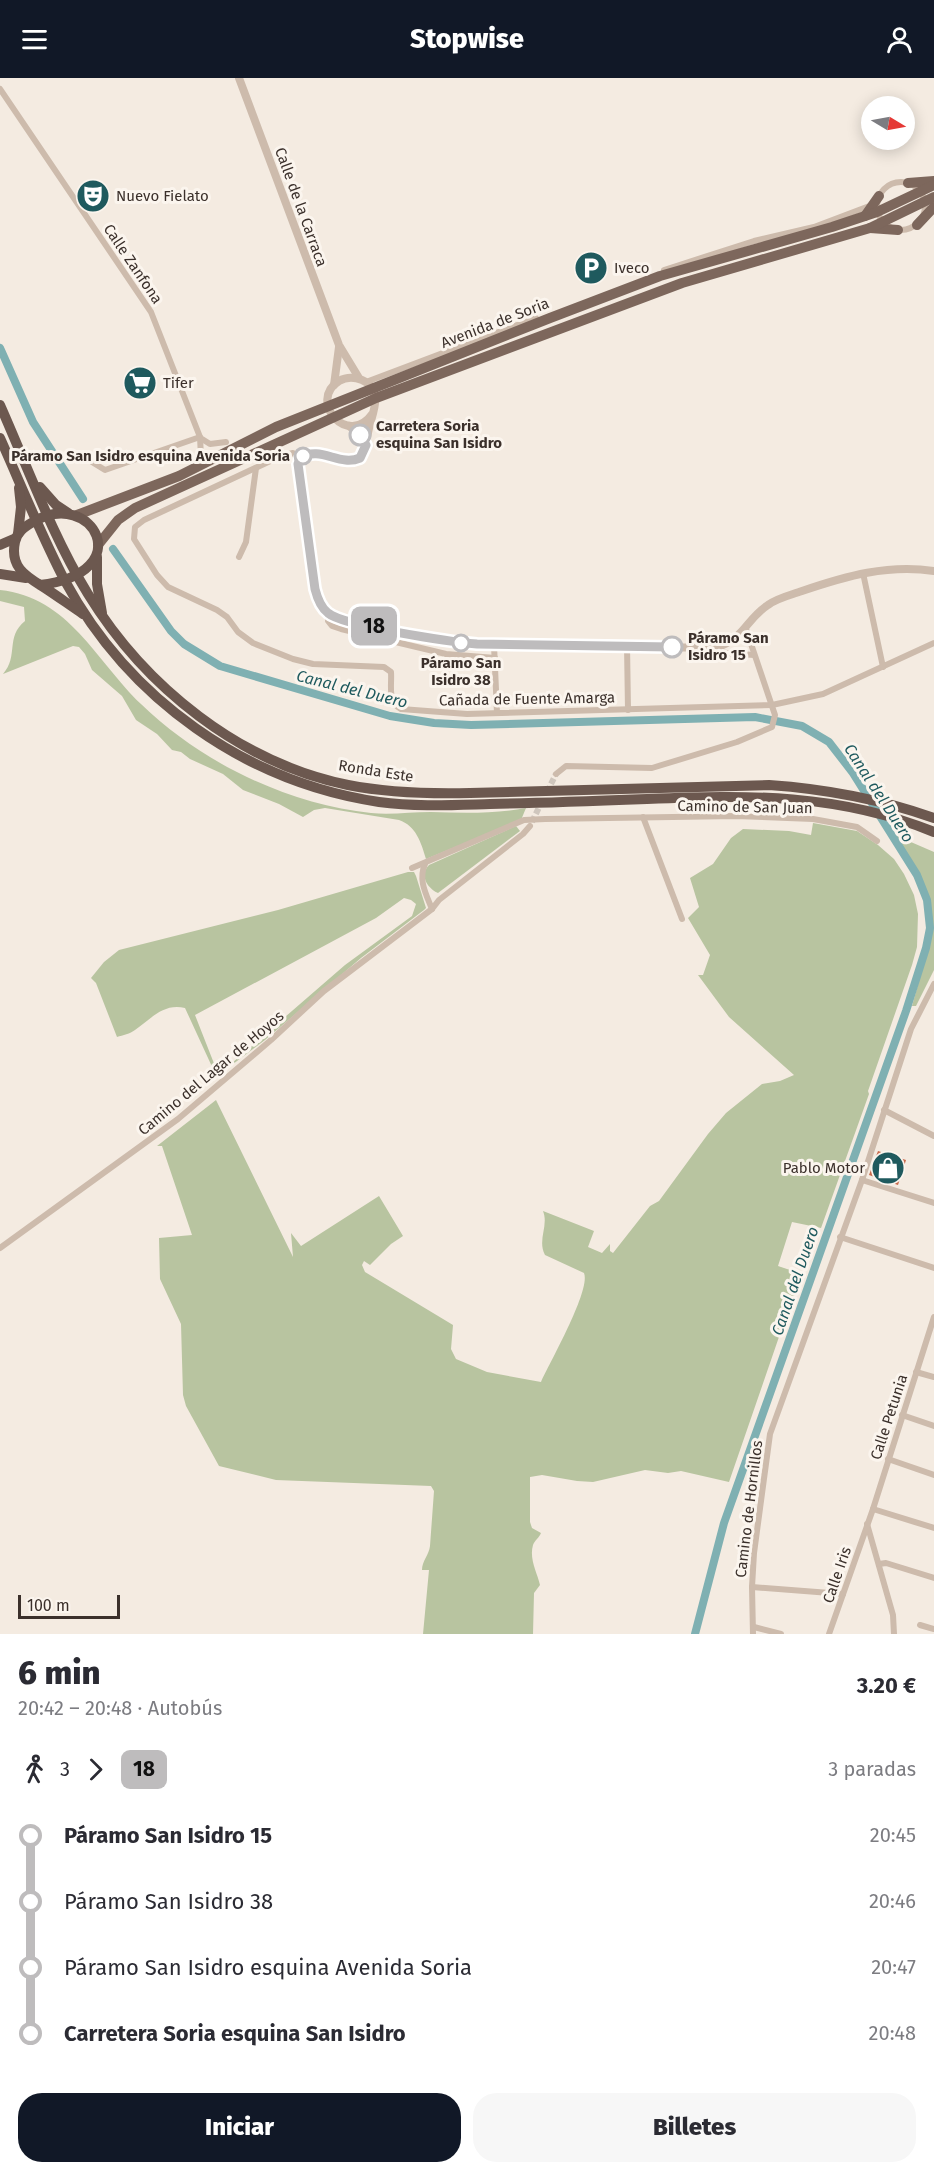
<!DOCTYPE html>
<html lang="es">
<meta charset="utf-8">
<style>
body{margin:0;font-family:"Fira Sans",sans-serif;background:#f7f7f7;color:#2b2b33;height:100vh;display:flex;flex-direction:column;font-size:22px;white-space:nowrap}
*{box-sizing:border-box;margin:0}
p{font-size:20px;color:#7c7c81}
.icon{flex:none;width:33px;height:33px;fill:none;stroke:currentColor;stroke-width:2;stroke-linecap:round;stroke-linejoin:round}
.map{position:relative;height:1556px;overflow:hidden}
.side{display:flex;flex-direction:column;background:#fff;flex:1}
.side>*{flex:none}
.badge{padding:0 12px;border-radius:9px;font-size:21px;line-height:39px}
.needle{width:39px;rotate:100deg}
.tools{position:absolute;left:861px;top:18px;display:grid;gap:12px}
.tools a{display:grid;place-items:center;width:54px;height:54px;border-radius:50%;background:#fff;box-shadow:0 3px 15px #0003;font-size:30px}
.scale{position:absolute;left:18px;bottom:15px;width:102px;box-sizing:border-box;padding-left:6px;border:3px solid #3b302b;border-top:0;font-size:16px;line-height:21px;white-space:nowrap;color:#3b302b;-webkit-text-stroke:4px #fbf5ee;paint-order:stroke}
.map>.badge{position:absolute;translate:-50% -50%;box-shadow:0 0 0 3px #fff}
.legs{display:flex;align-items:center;gap:9px;height:66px;padding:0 18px;font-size:20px}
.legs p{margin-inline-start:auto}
.head{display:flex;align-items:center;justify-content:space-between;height:102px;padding:0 18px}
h1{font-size:33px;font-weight:800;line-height:45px}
.primary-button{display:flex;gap:12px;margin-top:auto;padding:12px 18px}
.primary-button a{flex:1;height:69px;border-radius:24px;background:#111827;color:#fff;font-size:24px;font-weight:800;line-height:69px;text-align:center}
.primary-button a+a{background:#f7f7f7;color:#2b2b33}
ul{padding:0 18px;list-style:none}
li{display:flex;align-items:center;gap:21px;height:66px;font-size:22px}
li i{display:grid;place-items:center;width:9px;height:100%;margin:0 8px;background:currentColor}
li i::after{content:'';width:15px;height:15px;margin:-8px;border:4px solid;border-radius:50%;background:#fff}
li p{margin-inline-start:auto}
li:first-child i{background:linear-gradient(#0000 50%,currentColor 0)}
li:last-child i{background:linear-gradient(currentColor 50%,#0000 0)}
header{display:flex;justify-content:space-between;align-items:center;height:78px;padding:0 18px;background:#111827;color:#fff;font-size:27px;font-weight:800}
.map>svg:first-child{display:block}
.green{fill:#b8c4a0}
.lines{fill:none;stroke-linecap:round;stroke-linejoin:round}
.canal{stroke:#7fb0b2;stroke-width:8}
.building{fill:#c8694b}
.minor-tunnel{stroke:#cfc6bd;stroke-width:6;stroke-dasharray:6 3;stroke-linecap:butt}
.minor{stroke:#cdbbac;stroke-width:6}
.tertiary{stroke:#cdbbac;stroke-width:8}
.primary{stroke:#7d675c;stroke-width:10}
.trunk{stroke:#6c584f;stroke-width:10}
.line-1-casing{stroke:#fff;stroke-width:14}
.line-1{stroke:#bebcbd;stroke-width:9}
.stop-1-dot{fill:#fff;stroke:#bebcbd;stroke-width:3}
.labels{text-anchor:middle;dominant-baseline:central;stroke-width:6;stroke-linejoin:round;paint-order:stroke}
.poi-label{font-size:15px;fill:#3b302b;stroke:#fbf5ee;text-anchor:start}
.street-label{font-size:15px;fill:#3b302b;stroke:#fbf5ee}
.stop-label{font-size:15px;font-weight:bold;fill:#3b302b;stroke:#fbf5ee;text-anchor:start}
.water-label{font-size:16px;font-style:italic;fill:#1f5a5e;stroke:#fbf5ee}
</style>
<header><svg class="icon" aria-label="menu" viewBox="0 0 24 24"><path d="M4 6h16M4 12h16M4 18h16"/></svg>Stopwise<svg class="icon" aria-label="person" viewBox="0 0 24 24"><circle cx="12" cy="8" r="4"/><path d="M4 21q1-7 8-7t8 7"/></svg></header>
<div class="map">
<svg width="934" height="1556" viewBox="0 0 934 1556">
<rect width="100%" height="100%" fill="#f4ebe1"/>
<g class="green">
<path d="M0,512C69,519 96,583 141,626C202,685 287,726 371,735C391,737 411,734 431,734C462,735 495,736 526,730L521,742L426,781C421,764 416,748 399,742L325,730L314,732L303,739L279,726L243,712L223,696L190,681L181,674L172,672L157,656L136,642L122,618L92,592L85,576L79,569L73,568L3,596C19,578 5,559 25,543L24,529L0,523Z"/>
<path d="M813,745L857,753L878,767L894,781L904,796L914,817L918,836L917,869L912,887L868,1013L869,1016L821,1150L792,1144L778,1188L799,1195L803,1200L791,1224L729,1404L681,1393L668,1395L645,1392L593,1404L577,1403L542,1397L530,1399V1444L532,1450L541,1455C539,1460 535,1462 533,1467C529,1481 537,1494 540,1507L534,1515L533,1556H423L429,1492H422C422,1483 429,1477 430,1468L434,1413L431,1408L276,1402L219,1388L186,1328L183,1317L181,1246L160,1201L159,1160L192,1157L162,1068H157L216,1022L293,1179L291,1155L301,1168L379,1118L403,1158L391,1166L370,1187L364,1183L362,1187L365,1194L453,1247L451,1271L456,1281L487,1294L541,1304C550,1284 591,1212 584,1195L545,1177C537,1162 549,1148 543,1133L594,1153L588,1169L602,1175L610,1166V1173L613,1175L650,1128L659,1123L708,1056L726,1035L762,1006L780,1003L794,997L729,939L698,897H703L710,877L688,840L699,829L690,800L713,786L731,760L743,751L789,753L811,757Z"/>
<path d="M516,748L520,753L438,815C427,810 419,797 429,787Z"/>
<path d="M897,758L934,774V892L916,928H912C925,885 934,845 922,802C914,788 899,774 897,758Z"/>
<path d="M408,794H414L416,798L426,830L424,832L361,880L265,962L217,998L345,887L412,838L416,826L411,822L404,820L376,840L195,937L215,988L214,993L185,930C163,925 151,941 135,952C130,956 123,957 117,959L96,905L91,900L104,884L119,872L278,832Z"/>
</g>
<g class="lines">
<g class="canal">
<path d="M0,270L33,344L83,421"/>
<path d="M113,471L171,553L184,566L220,588L390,638L434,645L471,647L755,639L802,648L829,664L853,695L917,797L927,822L930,850L926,870L906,933L724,1445L695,1556"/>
</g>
</g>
<path class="building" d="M878,1073L906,1082L898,1107L869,1097Z"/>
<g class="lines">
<g class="minor-tunnel">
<path d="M547,714L556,696"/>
<path d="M532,744L542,723"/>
</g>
<g class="minor">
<path d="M0,11L151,234L200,359L201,379"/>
<circle cx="901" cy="128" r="24"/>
<path d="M664,192L754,163L814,149L872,127"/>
<path d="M366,304L536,240"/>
<path d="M202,361L210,366L226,364"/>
<path d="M300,380L293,375L281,378L144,442L135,449L134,461L157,497L168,509L217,532L227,539L238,554L253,565L293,581L313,586L384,589L391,594C392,608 387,624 401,631L467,636L772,627L823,616L934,565"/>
<path d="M92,384L105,392L200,359"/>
<path d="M239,479L246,464L256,390"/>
<path d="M863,495L883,589"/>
<path d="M329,536L328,543L332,548L341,551L446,576L495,580"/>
<path d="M494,567L497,635"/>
<path d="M627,567L628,632"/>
<path d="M715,570L726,575L754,577"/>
<path d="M556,696L566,688L652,690L737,664L772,649L775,637L746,551"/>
<path d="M643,739L682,841"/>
<path d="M425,786C418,802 426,816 432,831"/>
<path d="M412,790L524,742L545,741L736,738L813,741L857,749L877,763"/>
<path d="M884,1032L934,1058"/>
<path d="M862,1102L934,1125"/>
<path d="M840,1159L934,1190"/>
<path d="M0,1170L178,1041L271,962L324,913L432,831L439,822L523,756L530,748"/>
<path d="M916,1294L934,1299"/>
<path d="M902,1337L934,1348"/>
<path d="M888,1381L934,1397"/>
<path d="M873,1431L934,1450"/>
<path d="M867,1446L893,1537L894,1556"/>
<path d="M879,1486L886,1485L934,1500"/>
<path d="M752,1509L843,1516"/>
<path d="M920,1547L934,1551"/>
<path d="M754,1549L781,1556"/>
<path d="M753,1556L752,1509L754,1475L770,1356L862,1102L911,951L934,906"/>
<path d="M829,1556L873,1431L934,1239"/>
</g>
<g class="tertiary">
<path d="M239,0L339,267L359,300"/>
<path d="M334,307L339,269"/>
<path d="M373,335C348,371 307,323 339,303C346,299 354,299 362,302C386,312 371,337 368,355C366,363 366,370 363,378C343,391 307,359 298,386L318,521L326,534L335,540L446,563L477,566L715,570C746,560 745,542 768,527C777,520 791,517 802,513C846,498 888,486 934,493"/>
<path d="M349,348L360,357L366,367"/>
</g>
<g class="primary">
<path d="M908,105L934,103"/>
<path d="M865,138L879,118"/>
<path d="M917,147L934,129"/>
<path d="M870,150L898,152"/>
<path d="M77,437L179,398L276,349L550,240L660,198L832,149L877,134L934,107"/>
<path d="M98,467L118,442L135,430L376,320L682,205L870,150L934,119"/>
</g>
<g class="trunk">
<path d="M0,327C28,390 52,457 88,516C145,609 240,685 348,707C389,715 429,716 470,715L769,707C827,711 880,721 934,740"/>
<path d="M0,360C21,407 41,457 65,503C129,621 245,704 379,724C416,729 453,727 490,726C543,725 595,723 647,721C749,717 838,715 934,754"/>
<path d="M40,409L56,427L68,435"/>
<path d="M18,456L21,429L19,410"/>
<path d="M0,467L16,460"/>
<path d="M97,479V506L102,535"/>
<path d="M0,496L26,500"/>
<path d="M40,507C140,495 93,409 33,444C24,449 17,454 15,464C9,492 30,500 48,512C60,520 71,528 83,536"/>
</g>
</g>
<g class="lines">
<defs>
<path id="line-1" d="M360,357L366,367L360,380C339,389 321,367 300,380L298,386L315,511C317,519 320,529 328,535C343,548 452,564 477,566L672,569"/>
</defs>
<use href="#line-1" class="line-1-casing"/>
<use href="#line-1" class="line-1"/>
</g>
<defs>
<symbol id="theatre-disc" viewBox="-11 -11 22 22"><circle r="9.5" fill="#1f5a5e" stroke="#fbf5ee"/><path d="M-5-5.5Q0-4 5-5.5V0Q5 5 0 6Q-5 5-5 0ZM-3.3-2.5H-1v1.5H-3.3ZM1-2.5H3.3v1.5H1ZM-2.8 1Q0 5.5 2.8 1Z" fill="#fff"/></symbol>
<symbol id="parking-disc" viewBox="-11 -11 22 22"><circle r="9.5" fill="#1f5a5e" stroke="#fbf5ee"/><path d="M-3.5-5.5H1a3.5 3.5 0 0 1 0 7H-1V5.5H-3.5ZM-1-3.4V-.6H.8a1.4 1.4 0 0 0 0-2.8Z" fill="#fff"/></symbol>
<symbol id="supermarket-disc" viewBox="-11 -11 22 22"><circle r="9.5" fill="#1f5a5e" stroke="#fbf5ee"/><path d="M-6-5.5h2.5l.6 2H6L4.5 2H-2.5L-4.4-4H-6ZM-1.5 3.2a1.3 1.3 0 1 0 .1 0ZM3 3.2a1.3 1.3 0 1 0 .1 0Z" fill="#fff"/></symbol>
<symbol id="shop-disc" viewBox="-11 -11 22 22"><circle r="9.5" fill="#1f5a5e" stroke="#fbf5ee"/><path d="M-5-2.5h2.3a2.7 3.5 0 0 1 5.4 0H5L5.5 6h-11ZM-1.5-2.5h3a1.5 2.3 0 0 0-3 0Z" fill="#fff"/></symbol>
</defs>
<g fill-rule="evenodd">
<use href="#theatre-disc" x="74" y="99" width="38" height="38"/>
<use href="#parking-disc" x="572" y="171" width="38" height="38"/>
<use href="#supermarket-disc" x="121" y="286" width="38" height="38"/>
<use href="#shop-disc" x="869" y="1071" width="38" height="38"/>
</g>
<g class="stop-1-dot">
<circle cx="360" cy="357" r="10"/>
<circle cx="303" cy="378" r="8"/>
<circle cx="461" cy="565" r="8"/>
<circle cx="672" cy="569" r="10"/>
</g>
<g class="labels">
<g class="poi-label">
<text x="116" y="118">Nuevo Fielato</text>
<text x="614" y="190">Iveco</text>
<text x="163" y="305">Tifer</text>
<text x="865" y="1090" text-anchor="end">Pablo Motor</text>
</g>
<g class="street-label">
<text transform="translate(301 129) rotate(70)">Calle de la Carraca</text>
<text transform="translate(133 186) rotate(56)">Calle Zanfona</text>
<text transform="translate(495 245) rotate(-21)">Avenida de Soria</text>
<text transform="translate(527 621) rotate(-1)">Cañada de Fuente Amarga</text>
<text transform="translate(376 693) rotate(9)">Ronda Este</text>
<text transform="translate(745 729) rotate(1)">Camino de San Juan</text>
<text transform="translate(211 995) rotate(-40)">Camino del Lagar de Hoyos</text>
<text transform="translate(889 1339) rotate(-72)">Calle Petunia</text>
<text transform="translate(749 1431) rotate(-83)">Camino de Hornillos</text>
<text transform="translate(837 1497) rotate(-71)">Calle Iris</text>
</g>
<g class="stop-label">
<text x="376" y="348">Carretera Soria<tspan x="376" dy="17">esquina San Isidro</tspan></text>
<text x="290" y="378" text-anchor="end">Páramo San Isidro esquina Avenida Soria</text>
<text x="688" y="560">Páramo San<tspan x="688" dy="17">Isidro 15</tspan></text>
<text x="461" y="585" text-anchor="middle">Páramo San<tspan x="461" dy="17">Isidro 38</tspan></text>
</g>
<g class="water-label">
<text transform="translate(352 611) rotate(14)">Canal del Duero</text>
<text transform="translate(879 715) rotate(57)">Canal del Duero</text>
<text transform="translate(795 1203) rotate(-71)">Canal del Duero</text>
</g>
</g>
</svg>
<div class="tools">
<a><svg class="needle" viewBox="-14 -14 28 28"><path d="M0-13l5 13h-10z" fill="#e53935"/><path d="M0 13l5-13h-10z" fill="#7c7c81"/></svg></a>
</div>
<div class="scale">100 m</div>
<b class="badge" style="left:374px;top:548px;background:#bebcbd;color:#111">18</b>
</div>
<section class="side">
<div class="head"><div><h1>6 min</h1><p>20:42 – 20:48 · Autobús</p></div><b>3.20 €</b></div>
<div class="legs"><svg class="icon" aria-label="walk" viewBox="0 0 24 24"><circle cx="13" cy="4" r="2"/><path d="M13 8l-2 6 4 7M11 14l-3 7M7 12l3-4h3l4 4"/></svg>3<svg class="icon" aria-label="forward" viewBox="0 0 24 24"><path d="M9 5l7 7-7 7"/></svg><b class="badge" style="background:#bebcbd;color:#111">18</b><p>3 paradas</p></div>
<ul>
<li><i style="color:#bebcbd"></i><b>Páramo San Isidro 15</b><p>20:45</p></li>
<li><i style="color:#bebcbd"></i><span>Páramo San Isidro 38</span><p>20:46</p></li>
<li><i style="color:#bebcbd"></i><span>Páramo San Isidro esquina Avenida Soria</span><p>20:47</p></li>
<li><i style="color:#bebcbd"></i><b>Carretera Soria esquina San Isidro</b><p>20:48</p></li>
</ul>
<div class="primary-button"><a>Iniciar</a><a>Billetes</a></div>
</section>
